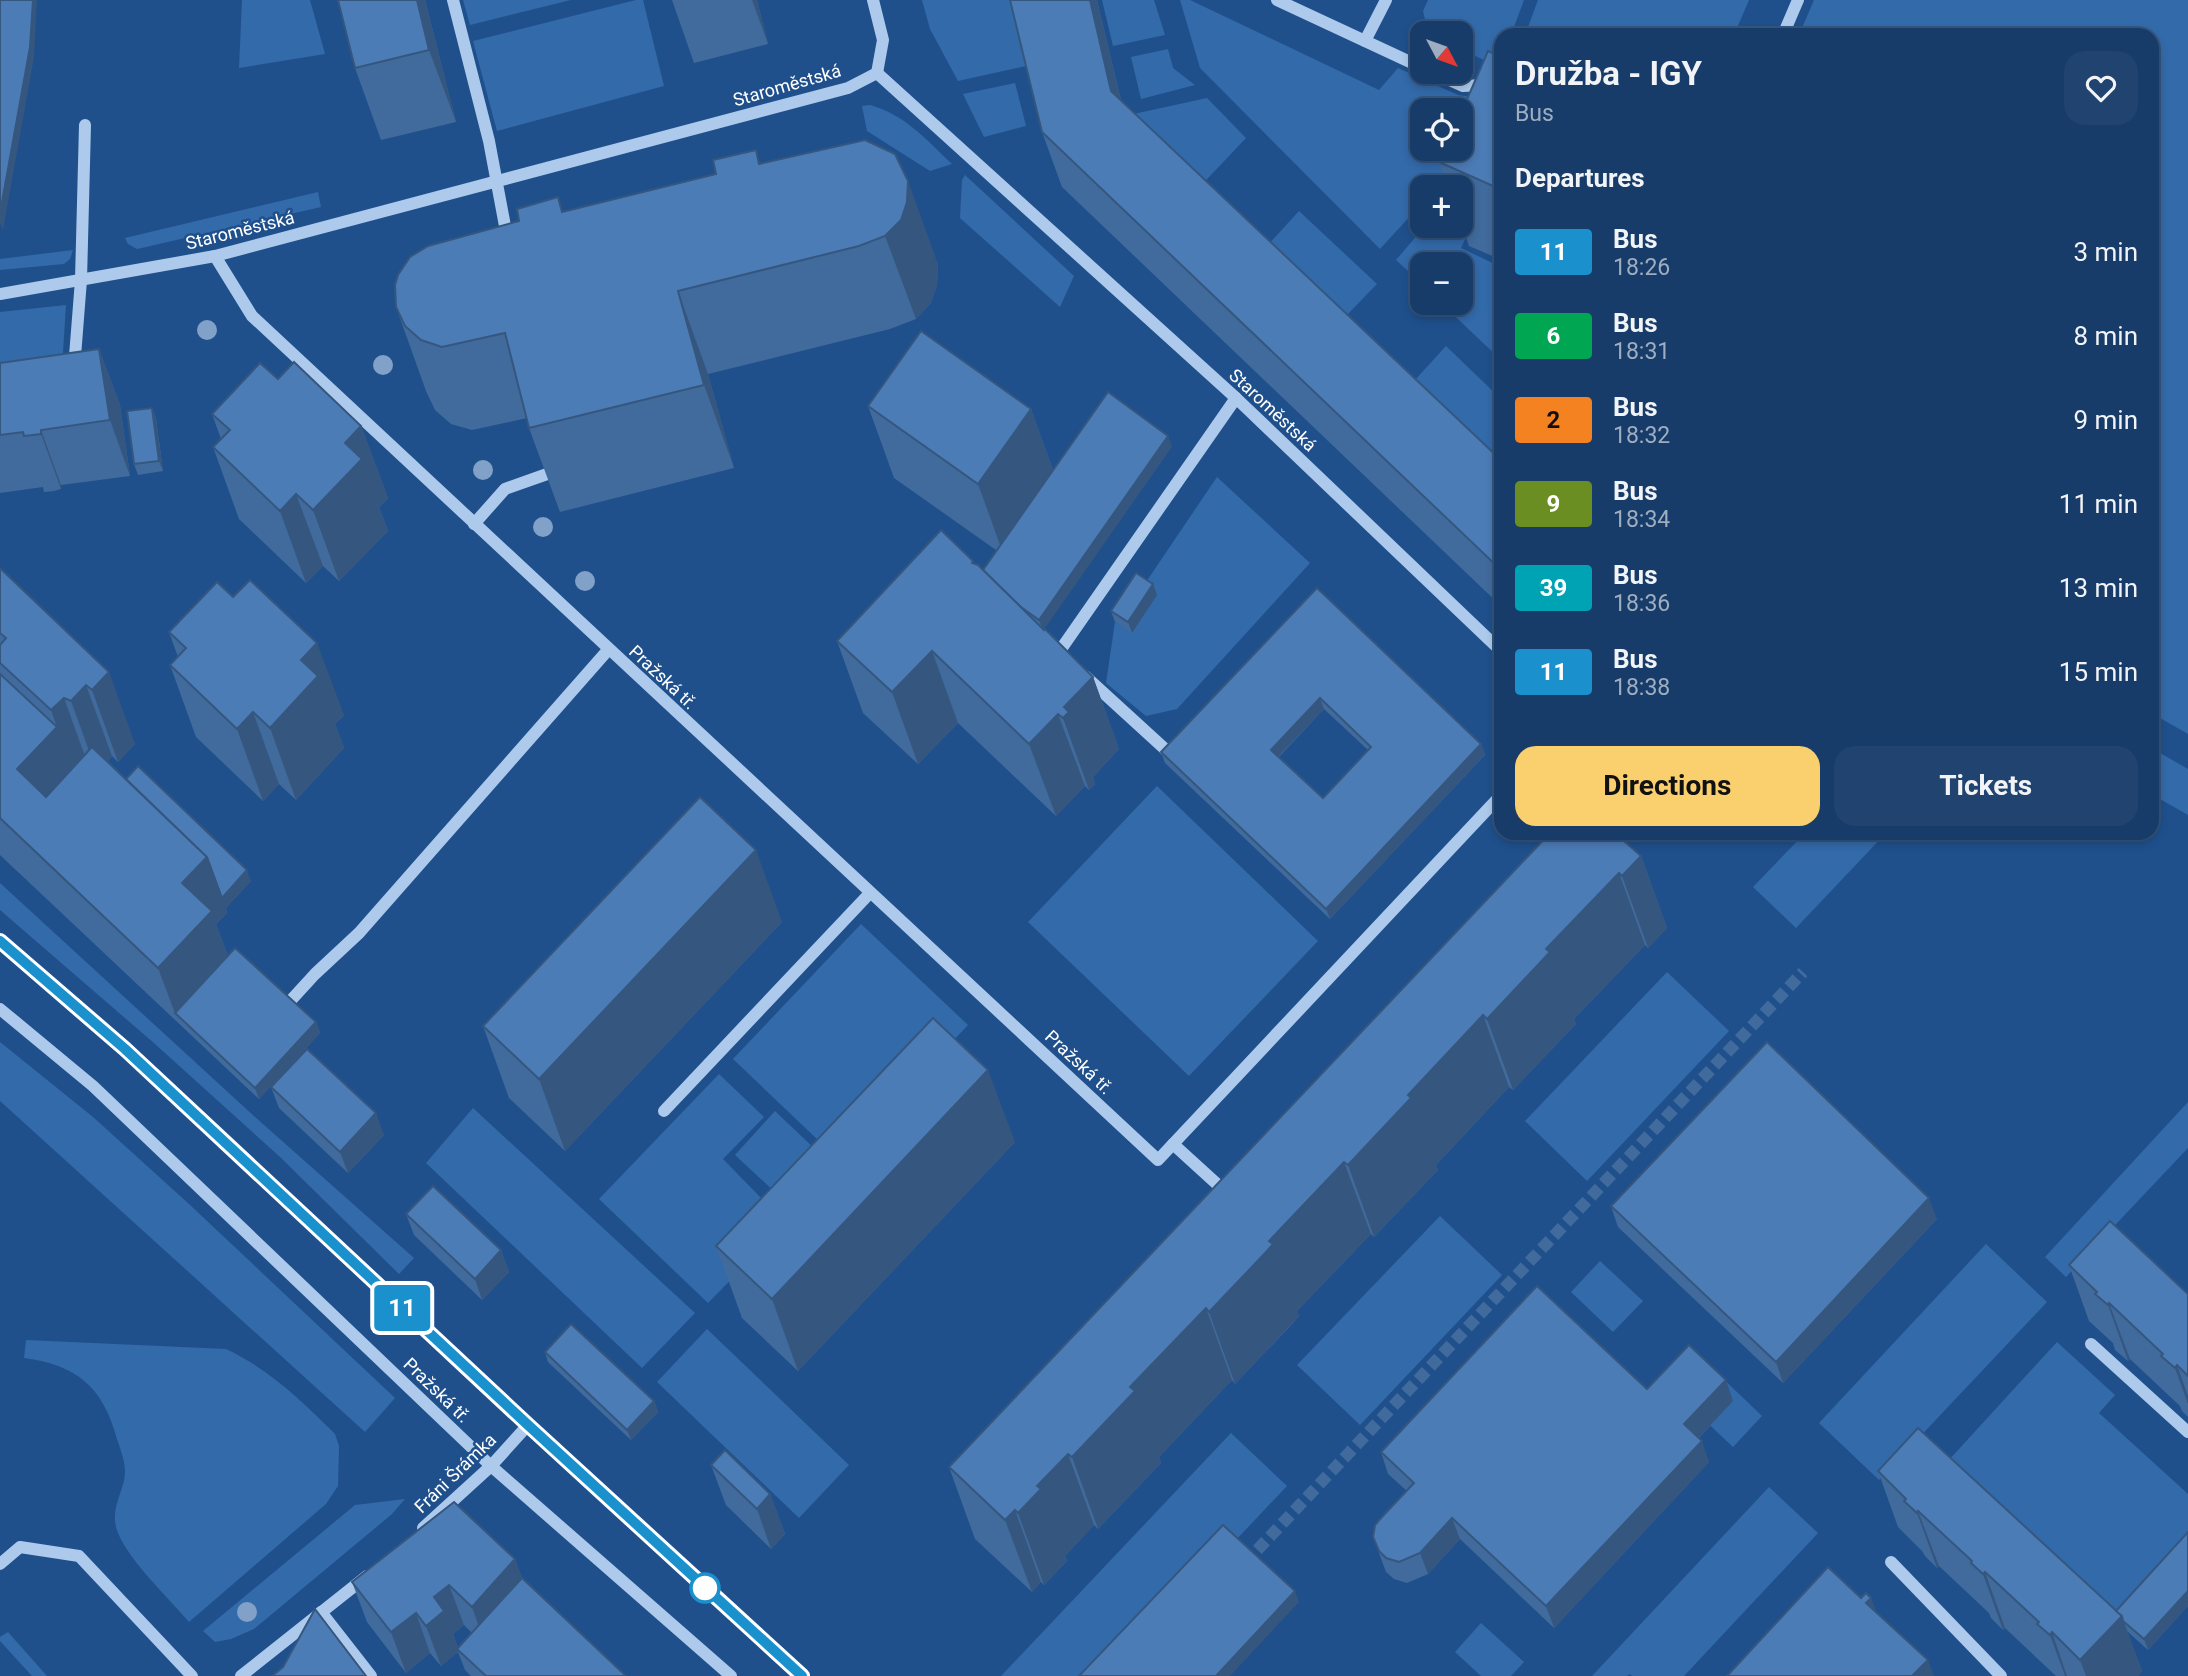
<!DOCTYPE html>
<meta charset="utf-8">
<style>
body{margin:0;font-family:Roboto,sans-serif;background:#20436f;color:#f1f3f6;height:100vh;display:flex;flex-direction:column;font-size:26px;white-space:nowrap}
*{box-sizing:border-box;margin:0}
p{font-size:23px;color:#9eadc0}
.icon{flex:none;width:38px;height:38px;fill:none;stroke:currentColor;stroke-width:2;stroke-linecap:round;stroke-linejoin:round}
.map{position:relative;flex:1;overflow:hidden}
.drawer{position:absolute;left:1494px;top:28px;width:665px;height:812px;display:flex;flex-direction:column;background:#173c69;border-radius:21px;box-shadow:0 4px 10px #0003,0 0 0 2px #36567d}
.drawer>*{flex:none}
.badge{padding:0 14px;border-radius:5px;font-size:24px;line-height:46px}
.needle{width:46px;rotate:131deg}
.fabs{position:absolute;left:1410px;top:21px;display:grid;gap:14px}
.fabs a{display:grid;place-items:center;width:63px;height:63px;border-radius:14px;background:#173c69;box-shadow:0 4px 10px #0003,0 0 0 2px #36567d;font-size:35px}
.map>.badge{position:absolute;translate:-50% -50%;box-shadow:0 0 0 4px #fff}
h2{padding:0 21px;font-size:26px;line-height:63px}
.round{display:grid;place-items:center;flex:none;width:74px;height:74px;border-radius:21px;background:#20436f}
.summary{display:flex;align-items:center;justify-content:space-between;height:119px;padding:0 21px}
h1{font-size:33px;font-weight:700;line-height:52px}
.cta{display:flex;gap:14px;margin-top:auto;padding:14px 21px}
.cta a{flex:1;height:80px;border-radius:21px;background:#facf6d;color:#111;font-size:28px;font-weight:700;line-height:80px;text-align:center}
.cta a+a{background:#20436f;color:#f1f3f6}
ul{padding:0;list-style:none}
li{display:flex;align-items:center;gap:21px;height:84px;padding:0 21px}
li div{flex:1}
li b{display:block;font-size:26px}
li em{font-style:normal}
li .badge{min-width:77px;font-weight:700;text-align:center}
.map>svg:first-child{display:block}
.green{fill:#336aaa;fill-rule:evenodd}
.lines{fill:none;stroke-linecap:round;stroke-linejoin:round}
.minor-tunnel{stroke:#416a9d;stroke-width:12;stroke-dasharray:12 6;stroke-linecap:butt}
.minor{stroke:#adcaec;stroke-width:12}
.tree{fill:#81a1c8}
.wall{fill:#416b9d;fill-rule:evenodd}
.shaded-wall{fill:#35577f}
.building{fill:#4c7cb6;stroke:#35577f;stroke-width:2;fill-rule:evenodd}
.line-casing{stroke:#fff;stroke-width:16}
.line{stroke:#1a91cc;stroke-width:10}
.stop-dot{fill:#fff;stroke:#1a91cc;stroke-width:3.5}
.labels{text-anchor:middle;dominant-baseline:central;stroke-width:5;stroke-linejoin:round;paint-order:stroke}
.street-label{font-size:18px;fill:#fff;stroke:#1f508c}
</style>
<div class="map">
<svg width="2188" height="1676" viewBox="0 0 2188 1676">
<rect width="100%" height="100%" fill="#1f508c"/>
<g class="green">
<path d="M242,0H310L325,54L239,68Z"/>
<path d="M463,0H571L470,25Z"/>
<path d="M636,0H643L664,86L497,131L473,41Z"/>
<path d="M922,0H1010L1026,66L958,81L930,29Z"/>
<path d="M1102,0H1154L1165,35L1113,46Z"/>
<path d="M1180,0H1190L1379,90L1398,68L1458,95L1486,99L1460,161L1436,187H1423V202L1380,249L1200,68ZM1423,110H1461V149H1423Z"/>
<path d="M1428,0H1524L1511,35H1502L1501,59L1498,67L1461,49V33H1428L1423,11Z"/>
<path d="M1538,0H1749L1734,35H1525Z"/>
<path d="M1814,0H2188V734L2153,714L2152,35H1799Z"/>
<path d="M1168,49L1173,68L1195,85L1141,99L1131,57Z"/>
<path d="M1015,83L1026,126L984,137L963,94Z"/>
<path d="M1207,98L1246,138L1192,195L1129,115Z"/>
<path d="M870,105C904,114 927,140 952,164L930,171L867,131L862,106Z"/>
<path d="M965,175L1074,276L1060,307L960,218L962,180Z"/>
<path d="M1492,182L1461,248L1501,267V360L1441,303H1461V264H1423V285L1396,260L1425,226H1461V187Z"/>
<path d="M318,192L321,207L137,249L128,244L125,238Z"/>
<path d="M1299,211L1377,284L1345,317L1268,245Z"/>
<path d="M73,250L70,259L64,264L0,270V259Z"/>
<path d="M66,305L61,383L0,390V312Z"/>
<path d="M1446,346L1501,399V442L1492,452L1415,380Z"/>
<path d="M1217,477L1310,563L1177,709L1146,716L1106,683L1115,622L1132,632L1157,595L1144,585Z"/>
<path d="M2153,749L2188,769V815L2153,795Z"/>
<path d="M1157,786L1318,941L1189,1076L1028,922Z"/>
<path d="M1805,833H1886L1796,928L1753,887Z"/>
<path d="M0,883L255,1117L414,1258L399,1274L279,1156L155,1044L0,910Z"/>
<path d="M861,924L968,1025L840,1161L733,1059Z"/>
<path d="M1667,972L1729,1031L1587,1181L1525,1121Z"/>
<path d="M0,1042L93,1117L189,1204L395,1398L365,1432L0,1101Z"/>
<path d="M719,1074L764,1117L723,1159L767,1204L766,1244L708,1303L599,1199Z"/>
<path d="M2188,1102V1148L2066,1277L2045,1257Z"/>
<path d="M473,1108L695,1313L642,1368L426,1163Z"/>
<path d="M775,1111L817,1151L777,1194L735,1155Z"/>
<path d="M1440,1216L1502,1275L1360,1425L1297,1365Z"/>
<path d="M1986,1244L2047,1302L1879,1480L1819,1423Z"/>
<path d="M1600,1261L1643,1301L1613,1332L1571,1292Z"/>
<path d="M707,1329L849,1465L799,1518L657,1382Z"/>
<path d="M26,1340L226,1349C269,1369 302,1401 335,1434L339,1446L338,1486L326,1504L189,1622C168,1597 130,1562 118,1533C108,1508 125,1493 125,1471C125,1461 120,1448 117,1439C103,1387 77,1365 24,1358Z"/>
<path d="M2057,1342L2115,1395L2099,1413L2188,1494V1542L2107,1631L1937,1473Z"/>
<path d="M1690,1347L1762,1416L1733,1447L1661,1379Z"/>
<path d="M1231,1433L1287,1486L1234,1542L1094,1676H1001Z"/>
<path d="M1769,1487L1818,1533L1684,1676H1632L1630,1674L1627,1676H1592Z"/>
<path d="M405,1499L392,1514L254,1629L231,1639L215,1642L203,1631L355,1505Z"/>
<path d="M1481,1623L1524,1662L1511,1676H1481L1455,1652Z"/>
<path d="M8,1632L47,1676H32L0,1641V1637Z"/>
</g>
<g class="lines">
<path class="minor-tunnel" d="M1245,1563L1803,972"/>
<g class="minor">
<path d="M453,0L489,141L508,242"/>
<path d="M873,0L883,40L877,73"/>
<path d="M1277,0L1423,68"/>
<path d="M1783,35L1798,0"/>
<path d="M1365,41L1386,0"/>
<path d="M1432,72L1463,86L1502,84"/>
<path d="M877,73L1236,398L1502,652"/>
<path d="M215,256L252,316L1158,1160L1502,794"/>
<path d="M0,294L215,256L848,88L877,73"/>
<path d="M74,369L81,280L85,125"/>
<path d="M474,524L505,489L550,473"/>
<path d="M1051,647L1059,652L1236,398"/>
<path d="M1085,676L1166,750"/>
<path d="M0,941L125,1049L528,1425L802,1676"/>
<path d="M0,1009L93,1086L491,1466L731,1676"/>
<path d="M282,1010L315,974L359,933L608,650"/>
<path d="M664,1111L870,893"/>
<path d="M1173,1144L1229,1195"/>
<path d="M2091,1344L2188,1432"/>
<path d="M423,1528L491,1466L528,1425"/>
<path d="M1891,1562L2001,1676"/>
<path d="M0,1564L20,1547L79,1556L192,1676"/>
<path d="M321,1612L371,1676"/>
<path d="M241,1676L367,1576"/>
</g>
</g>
<g class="tree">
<circle cx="207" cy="330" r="10"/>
<circle cx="383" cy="365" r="10"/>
<circle cx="483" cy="470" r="10"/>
<circle cx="543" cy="527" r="10"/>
<circle cx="585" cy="581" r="10"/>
<circle cx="247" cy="1612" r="10"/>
</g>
<g class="wall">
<path d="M338,0H425L456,122L381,140L355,68Z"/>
<path d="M672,0H757L768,44L694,63Z"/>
<path d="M1010,0H1097L1121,100L1502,461V607L1062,187L1042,132Z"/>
<path d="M1502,57V260L1469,246L1461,223V187H1448L1439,162Z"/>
<path d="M756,150L760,164L938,264L937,285L931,303L916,319L890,329L708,374L734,468L560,512L529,428L527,418L472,430L451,424L435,410L426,391L396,307L519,221L563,212L716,174Z"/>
<path d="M99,349L120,405L130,476L61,485V489L54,491L44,492L43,487L0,493V363Z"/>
<path d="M278,379L361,426L388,498L379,507L388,531L339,581L323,566L306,583L239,519L213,447L221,439L212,414Z"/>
<path d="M868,406L1031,409L1053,470L1172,446L1043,630L1093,677L1119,749L1093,777L1095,784L1089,790L1085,786L1056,816L958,723L918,764L863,713L837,641L974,564L983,570L996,550L894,478Z"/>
<path d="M152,408L156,418L163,471L138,475L134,464Z"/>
<path d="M0,568L135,744L118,762L112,756L108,761L126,779L251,881L226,908L227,913L216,924L228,956L316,1022L320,1033L259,1099L0,855Z"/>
<path d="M1317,588L1481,744L1485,755L1330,919L1165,763L1161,752ZM1324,709L1368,750L1323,798L1279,757Z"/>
<path d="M1157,595L1132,633L1115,622L1111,611Z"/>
<path d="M169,632L344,715L335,724L344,748L296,800L279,784L263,801L196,737L170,665L178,657Z"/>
<path d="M1550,833L1641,856L1667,928L1648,948L1645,945L1574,1019L1576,1024L1513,1090L1509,1087L1436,1165L1438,1170L1374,1237L1371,1234L1297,1311L1299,1316L1293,1323L1235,1384L1232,1380L1159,1457L1161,1463L1098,1529L1094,1525L1065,1556L1067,1561L1044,1585L1041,1582L1032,1592L975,1539L949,1467Z"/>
<path d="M1738,833H1754L1747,841Z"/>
<path d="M782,922L565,1151L509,1098L483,1026Z"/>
<path d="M271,1087L384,1135L348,1173L279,1108Z"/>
<path d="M1015,1142L798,1371L742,1318L716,1246Z"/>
<path d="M1611,1206L1937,1219L1783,1383L1618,1227Z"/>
<path d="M406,1214L501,1250L509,1272L482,1300L414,1235Z"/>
<path d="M2069,1265L2188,1294V1417L2182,1411L2180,1406L2130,1359L2128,1361L2115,1350L2113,1343L2089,1321Z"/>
<path d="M545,1352L654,1401L658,1412L631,1440L548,1362Z"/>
<path d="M1647,1389L1733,1401L1699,1438L1709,1462L1554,1628L1460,1539L1428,1574L1407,1583L1394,1579L1386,1572L1373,1537L1407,1491L1388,1474L1381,1452Z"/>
<path d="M711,1465L770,1494L785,1534L771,1549L726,1505Z"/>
<path d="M1878,1471L2116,1611L2188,1532V1606L2148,1650L2127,1631L2142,1671L2138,1676H2056L2005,1628L2003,1630L1991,1618L1989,1613L1939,1566L1937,1568L1925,1556L1922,1551L1898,1527Z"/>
<path d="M515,1559L522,1578L626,1676H471L465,1670L458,1652L441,1666L430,1653L406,1673L367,1622L352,1582ZM464,1625L472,1633L458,1648L453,1634Z"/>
</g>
<g class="shaded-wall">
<path d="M33,0H37L34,57L3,230L0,223V213Z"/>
<path d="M417,0H425L456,122L429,50Z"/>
<path d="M752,0H757L768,44Z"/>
<path d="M1090,0H1097L1132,147L1111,91Z"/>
<path d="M908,181L938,264L937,285L931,303L916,319L885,236Z"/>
<path d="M678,291L708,374L734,468L704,385Z"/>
<path d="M99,349L120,405L130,476L110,420Z"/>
<path d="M152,408L156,418L163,471L159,461Z"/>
<path d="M1031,409L1057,481L1004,556L978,484Z"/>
<path d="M361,426L388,498L379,507L388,531L339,581L313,510L345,443Z"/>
<path d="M41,430L61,485V489L41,434Z"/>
<path d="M1168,436L1172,446L1043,631L1039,620Z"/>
<path d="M296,494L323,566L306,583L280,511Z"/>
<path d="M1153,584L1157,595L1132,633L1128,622Z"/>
<path d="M317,643L344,715L335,724L344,748L296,800L270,728L301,660Z"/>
<path d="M932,651L958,723L918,764L892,692Z"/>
<path d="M109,672L135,744L118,762L92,690Z"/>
<path d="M1093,677L1119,749L1093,777L1095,784L1089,790L1063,718L1064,707Z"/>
<path d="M86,685L112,756L97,773L71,701Z"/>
<path d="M64,698L90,770L38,825L17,769L57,727L51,710Z"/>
<path d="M1320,698L1324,709L1275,760L1271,750Z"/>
<path d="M253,712L279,784L263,801L237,729Z"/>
<path d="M1058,714L1085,786L1056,816L1029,744Z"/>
<path d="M1481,744L1485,755L1330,919L1326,909Z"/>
<path d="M1744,833H1754L1747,841Z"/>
<path d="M756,850L782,922L565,1151L539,1079Z"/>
<path d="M1641,856L1667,928L1648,948L1622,876Z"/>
<path d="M207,857L247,870L251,881L226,908L227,913L216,924L232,967L175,1013L179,1024L158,968L182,883Z"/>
<path d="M1619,873L1645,945L1574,1019L1576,1024L1513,1090L1487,1019L1546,949Z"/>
<path d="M1483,1015L1509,1087L1436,1165L1438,1170L1374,1237L1348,1165L1408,1095Z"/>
<path d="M316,1022L320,1033L259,1099L255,1088Z"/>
<path d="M988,1070L1015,1142L798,1371L772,1299Z"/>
<path d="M376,1113L384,1135L348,1173L340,1152Z"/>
<path d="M1344,1162L1371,1234L1297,1311L1299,1316L1235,1384L1209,1312L1269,1241Z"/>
<path d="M1929,1198L1937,1219L1783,1383L1776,1362Z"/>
<path d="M501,1250L509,1272L482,1300L475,1279Z"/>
<path d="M2109,1303L2130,1359L2128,1361L2108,1305Z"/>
<path d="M1206,1308L1232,1380L1159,1457L1161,1463L1098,1529L1072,1457L1130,1387Z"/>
<path d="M2177,1365L2188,1396V1404L2175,1368Z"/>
<path d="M1726,1380L1733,1401L1692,1445L1684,1424Z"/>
<path d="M654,1401L658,1412L631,1440L627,1430Z"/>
<path d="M1702,1441L1709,1462L1554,1628L1546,1606Z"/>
<path d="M1068,1454L1094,1525L1065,1556L1067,1561L1044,1585L1018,1513L1037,1486Z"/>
<path d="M770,1494L785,1534L771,1549L757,1509Z"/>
<path d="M1015,1510L1041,1582L1032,1592L1005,1520Z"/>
<path d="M1918,1511L1939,1566L1937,1568L1917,1513Z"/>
<path d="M1452,1518L1460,1539L1428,1574L1420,1553Z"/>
<path d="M515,1559L530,1599L486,1647L472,1607Z"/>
<path d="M1985,1572L2005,1628L2003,1630L1983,1574Z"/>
<path d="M449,1585L464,1625L453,1634L459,1651L457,1649L458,1652L441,1666L426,1626L434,1597Z"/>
<path d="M1295,1591L1299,1602L1230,1676H1216Z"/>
<path d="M2188,1591V1606L2148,1650L2144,1639Z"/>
<path d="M1871,1598L1883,1629L1866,1603Z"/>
<path d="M416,1613L430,1653L406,1673L391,1632Z"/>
<path d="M2122,1616L2142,1671L2138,1676H2086L2080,1660Z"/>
<path d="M2052,1632L2067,1676H2065L2050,1635Z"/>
<path d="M1928,1660L1934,1676H1912Z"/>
</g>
<g class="building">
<path d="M0,0H33L30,47L0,213Z"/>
<path d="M338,0H417L429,50L355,68Z"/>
<path d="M1010,0H1090L1111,91L1502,461V571L1042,132Z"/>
<path d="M1488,51L1502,57V190L1439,162L1445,149H1461V113Z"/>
<path d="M865,140L895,154L908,181L907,202L901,220L885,236L859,246L678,291L704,385L529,428L505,333L442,347L421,340L405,326L396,307L395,285L398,275L410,257L428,246L519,221L517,209L558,197L562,212L716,174L713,160L756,150L759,164Z"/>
<path d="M921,331L1031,409L978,484L868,406Z"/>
<path d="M99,349L110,420L41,430V434L33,435L24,436L23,432L0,435V363Z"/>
<path d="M294,362L361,426L345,443L362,459L313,510L296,494L280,511L213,447L230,430L212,414L260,363L278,379Z"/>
<path d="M1108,392L1168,436L1039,620L1021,607L983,570Z"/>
<path d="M152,408L159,461L134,464L127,411Z"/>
<path d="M941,530L973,561L972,563L978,565L1044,630L1045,629L1093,677L1064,707L1069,712L1063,718L1058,714L1029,744L932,651L892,692L837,641Z"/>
<path d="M0,568L109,672L92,690L86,685L71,701L64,698L51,710L0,663V645L6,638L0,633Z"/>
<path d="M1136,573L1153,584L1128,622L1111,611Z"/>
<path d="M250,580L317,643L301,660L318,676L270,728L253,712L237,729L170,665L186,648L169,632L217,582L233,597Z"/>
<path d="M1317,588L1481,744L1326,909L1161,752ZM1320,698L1371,747L1323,798L1271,750Z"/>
<path d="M0,674L57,727L17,769L46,797L92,747L207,857L182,883L212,911L158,968L0,818Z"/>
<path d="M138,766L247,870L222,898L207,857L126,779Z"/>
<path d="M700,797L756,850L539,1079L483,1026Z"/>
<path d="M1550,833H1615L1641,856L1622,876L1619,873L1546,949L1550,952L1487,1019L1483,1015L1408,1095L1411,1098L1348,1165L1344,1162L1269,1241L1273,1244L1267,1251L1209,1312L1206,1308L1130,1387L1135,1391L1072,1457L1068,1454L1037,1486L1041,1489L1018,1513L1015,1510L1005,1520L949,1467Z"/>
<path d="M235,948L316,1022L255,1088L175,1013Z"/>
<path d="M933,1018L988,1070L772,1299L716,1246Z"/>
<path d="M1767,1042L1929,1198L1776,1362L1611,1206Z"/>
<path d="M307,1049L376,1113L340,1152L271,1087Z"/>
<path d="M433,1186L501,1250L475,1279L406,1214Z"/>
<path d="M2110,1221L2188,1294V1376L2177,1365L2175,1368L2161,1356L2163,1354L2109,1303L2108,1305L2095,1294L2097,1292L2069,1265Z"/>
<path d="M1537,1286L1647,1389L1689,1345L1726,1380L1684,1424L1702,1441L1546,1606L1452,1518L1420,1553L1399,1562L1386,1558L1379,1551L1373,1537L1375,1525L1381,1518L1414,1483L1381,1452Z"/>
<path d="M571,1324L654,1401L627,1430L545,1352Z"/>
<path d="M1918,1428L2122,1616L2080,1660L2052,1632L2050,1635L2037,1624L2039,1622L1985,1572L1983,1574L1971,1563L1972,1561L1918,1511L1917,1513L1904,1501L1906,1499L1878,1471Z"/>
<path d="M725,1450L770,1494L757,1509L711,1465Z"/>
<path d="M454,1502L515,1559L472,1607L449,1585L434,1597L444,1611L426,1626L416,1613L391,1632L352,1582Z"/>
<path d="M1223,1525L1295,1591L1216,1676H1079Z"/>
<path d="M2188,1532V1591L2144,1639L2123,1621L2122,1616L2116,1611Z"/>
<path d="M1828,1567L1861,1598L1866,1593L1871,1598L1866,1603L1928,1660L1912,1676H1727Z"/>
<path d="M522,1578L626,1676H486L457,1649Z"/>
<path d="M315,1609L366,1676H272L283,1667Z"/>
</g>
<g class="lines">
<defs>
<path id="line" d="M0,941L125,1049L528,1425L802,1676"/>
</defs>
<use href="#line" class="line-casing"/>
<use href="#line" class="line"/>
</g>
<circle class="stop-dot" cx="705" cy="1588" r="14"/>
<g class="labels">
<g class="street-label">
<text transform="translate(787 85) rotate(-16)">Staroměstská</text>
<text transform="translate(240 230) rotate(-14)">Staroměstská</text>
<text transform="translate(1273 410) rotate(43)">Staroměstská</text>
<text transform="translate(663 677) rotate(43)">Pražská tř.</text>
<text transform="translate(1079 1062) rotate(43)">Pražská tř.</text>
<text transform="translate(437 1390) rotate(44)">Pražská tř.</text>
<text transform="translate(455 1473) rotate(-44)">Fráni Šrámka</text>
</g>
</g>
</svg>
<div class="fabs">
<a><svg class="needle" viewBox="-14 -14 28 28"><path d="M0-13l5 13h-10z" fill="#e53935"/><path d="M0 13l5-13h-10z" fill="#9eadc0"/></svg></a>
<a><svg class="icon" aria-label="locate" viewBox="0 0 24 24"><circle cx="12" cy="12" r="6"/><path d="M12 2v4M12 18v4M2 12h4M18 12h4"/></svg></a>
<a>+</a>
<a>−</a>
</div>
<b class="badge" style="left:402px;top:1308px;background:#1a91cc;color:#fff">11</b>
<section class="drawer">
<div class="summary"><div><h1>Družba - IGY</h1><p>Bus</p></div><a class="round"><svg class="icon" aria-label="heart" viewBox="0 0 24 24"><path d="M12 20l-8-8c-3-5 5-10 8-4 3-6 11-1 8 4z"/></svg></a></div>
<h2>Departures</h2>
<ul>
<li><span class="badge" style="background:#1a91cc;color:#fff">11</span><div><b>Bus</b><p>18:26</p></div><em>3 min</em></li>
<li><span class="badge" style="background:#00a651;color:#fff">6</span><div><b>Bus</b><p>18:31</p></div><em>8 min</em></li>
<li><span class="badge" style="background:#f58220;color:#111">2</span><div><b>Bus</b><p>18:32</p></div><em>9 min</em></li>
<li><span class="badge" style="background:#6b8e23;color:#fff">9</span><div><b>Bus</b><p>18:34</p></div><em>11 min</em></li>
<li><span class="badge" style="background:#00a3b4;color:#fff">39</span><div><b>Bus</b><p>18:36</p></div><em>13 min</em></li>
<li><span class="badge" style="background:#1a91cc;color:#fff">11</span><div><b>Bus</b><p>18:38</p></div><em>15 min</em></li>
</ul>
<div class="cta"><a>Directions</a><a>Tickets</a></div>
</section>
</div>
